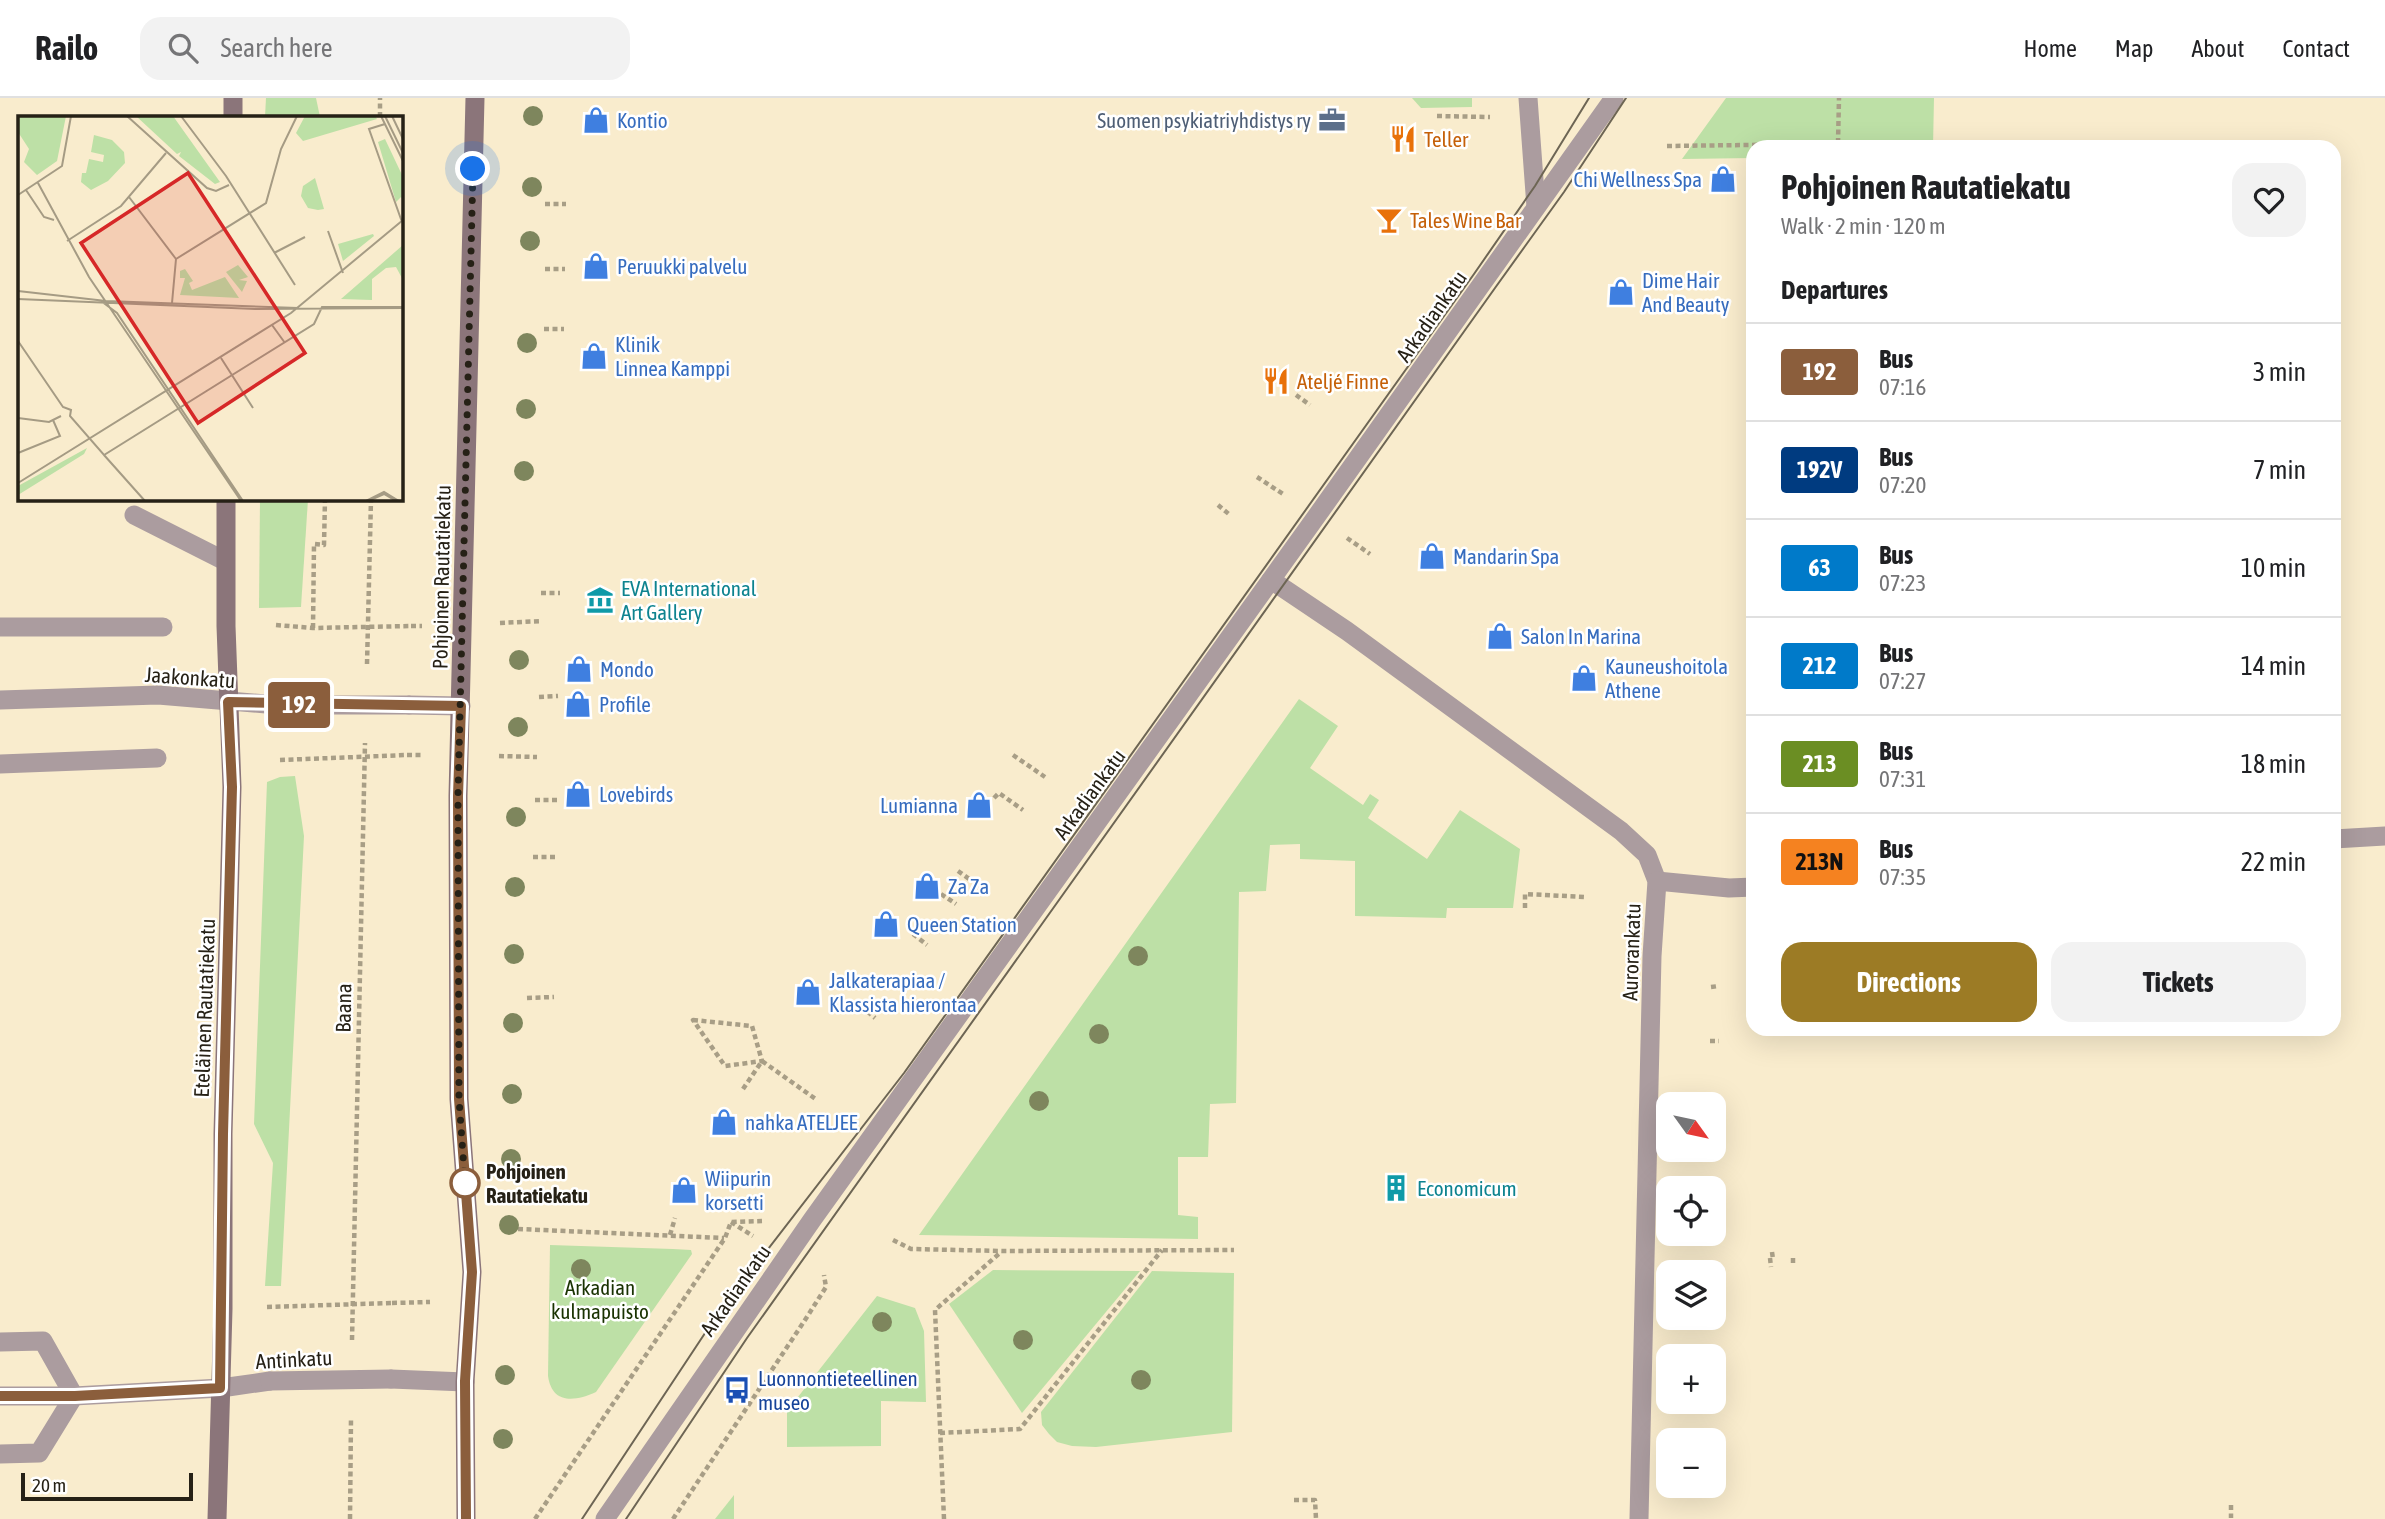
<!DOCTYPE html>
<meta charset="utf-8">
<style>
body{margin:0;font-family:"Asap Condensed",sans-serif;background:#f2f2f2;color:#202124;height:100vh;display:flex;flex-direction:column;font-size:26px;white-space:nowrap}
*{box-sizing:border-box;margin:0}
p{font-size:23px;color:#757577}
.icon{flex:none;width:38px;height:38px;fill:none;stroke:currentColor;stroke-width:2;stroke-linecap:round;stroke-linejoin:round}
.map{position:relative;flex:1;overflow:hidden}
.details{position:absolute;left:1746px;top:42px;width:595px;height:896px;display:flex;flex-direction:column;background:#fff;border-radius:21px;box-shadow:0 7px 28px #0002}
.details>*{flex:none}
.badge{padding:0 14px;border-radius:5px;font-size:24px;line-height:46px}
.needle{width:46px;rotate:123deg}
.buttons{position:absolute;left:1656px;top:994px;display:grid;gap:14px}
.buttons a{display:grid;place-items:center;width:70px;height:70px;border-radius:14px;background:#fff;box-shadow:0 7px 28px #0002;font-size:35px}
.scale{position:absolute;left:21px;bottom:18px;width:172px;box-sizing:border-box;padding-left:7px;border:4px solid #262116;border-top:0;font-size:19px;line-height:24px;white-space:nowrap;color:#262116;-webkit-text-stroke:5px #fff;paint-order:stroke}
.you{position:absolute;width:35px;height:35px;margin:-18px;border:5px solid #fff;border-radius:50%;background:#1a73e8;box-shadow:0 0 0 10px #1a73e833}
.map>.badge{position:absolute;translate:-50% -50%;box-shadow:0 0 0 4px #fff}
h2{padding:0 35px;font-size:26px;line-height:63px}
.round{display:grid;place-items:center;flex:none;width:74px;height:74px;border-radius:21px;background:#f2f2f2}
.head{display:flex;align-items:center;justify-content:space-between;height:119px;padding:0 35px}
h1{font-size:33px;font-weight:700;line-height:52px}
.cta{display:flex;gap:14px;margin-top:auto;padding:14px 35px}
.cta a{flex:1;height:80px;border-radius:21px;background:#9c7b25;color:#fff;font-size:28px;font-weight:700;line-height:80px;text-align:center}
.cta a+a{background:#f2f2f2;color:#202124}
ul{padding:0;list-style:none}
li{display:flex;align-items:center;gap:21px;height:98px;padding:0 35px;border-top:2px solid #e0e0e0}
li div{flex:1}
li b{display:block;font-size:26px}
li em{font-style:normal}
li .badge{min-width:77px;font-weight:700;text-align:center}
header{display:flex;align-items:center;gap:42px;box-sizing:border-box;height:98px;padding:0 35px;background:#fff;border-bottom:2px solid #e0e0e0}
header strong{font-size:33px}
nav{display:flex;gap:38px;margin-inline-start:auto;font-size:24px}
.search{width:490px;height:63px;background:#f2f2f2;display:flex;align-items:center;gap:18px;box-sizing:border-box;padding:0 24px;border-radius:21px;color:#757577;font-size:26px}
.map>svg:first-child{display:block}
.green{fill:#bde0a6}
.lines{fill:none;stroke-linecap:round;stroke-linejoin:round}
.path{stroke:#a89e86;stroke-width:4.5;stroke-dasharray:5 3.5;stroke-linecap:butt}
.service{stroke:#ab9c9f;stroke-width:19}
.pedestrian{stroke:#ab9c9f;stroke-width:19}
.minor{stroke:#ab9c9f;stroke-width:19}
.tertiary{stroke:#ab9c9f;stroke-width:19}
.secondary{stroke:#8b757a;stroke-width:19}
.tram{stroke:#6d6554;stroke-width:2}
.path-bridge{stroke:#a89e86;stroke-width:4.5;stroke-dasharray:5 3.5;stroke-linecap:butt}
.minor-bridge{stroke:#ab9c9f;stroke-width:19}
.tree{fill:#7e865d}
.line-casing{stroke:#fff;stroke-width:16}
.line{stroke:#8b5e3c;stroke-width:10}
.walk{stroke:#262116;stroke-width:7;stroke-dasharray:0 12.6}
.stop-dot{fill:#fff;stroke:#8b5e3c;stroke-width:3.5}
.labels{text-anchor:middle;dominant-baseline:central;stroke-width:5;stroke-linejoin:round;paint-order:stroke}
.shop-label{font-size:21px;fill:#366cbe;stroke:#fff;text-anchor:start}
.service-label{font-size:21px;fill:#4e5e75;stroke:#fff;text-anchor:end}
.food-label{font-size:21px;fill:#c56008;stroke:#fff;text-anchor:start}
.street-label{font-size:21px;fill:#262116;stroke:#fff}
.culture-label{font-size:21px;fill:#0d838f;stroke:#fff;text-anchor:start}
.stop-label{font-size:21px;font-weight:bold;fill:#262116;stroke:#fff;text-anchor:start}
.park-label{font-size:21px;fill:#193201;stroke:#fff}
.transit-label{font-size:21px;fill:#164399;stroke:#fff;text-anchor:start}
.inset-road{fill:none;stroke:#a59b84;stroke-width:2}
.view{fill:#d62828;fill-opacity:0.15;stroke:#d62828;stroke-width:3.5}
.inset-edge{fill:none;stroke:#262116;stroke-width:3.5}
</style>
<header>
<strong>Railo</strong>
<div class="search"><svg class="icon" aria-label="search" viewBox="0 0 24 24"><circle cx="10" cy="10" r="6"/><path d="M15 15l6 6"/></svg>Search here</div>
<nav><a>Home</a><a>Map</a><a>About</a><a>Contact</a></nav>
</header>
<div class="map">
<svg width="2385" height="1421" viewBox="0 0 2385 1421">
<rect width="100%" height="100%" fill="#f9eccd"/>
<g class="green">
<path d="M266,0H316L320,19H265Z"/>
<path d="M1412,0H1472V9L1421,10Z"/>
<path d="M1726,0H1934L1933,49H1754L1753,60L1682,61Z"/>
<path d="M260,401H308L301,509L259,510Z"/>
<path d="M1299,601L1338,628L1310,670L1363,707L1370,696L1379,702L1368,720L1427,761L1460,712L1520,751L1513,810H1447L1446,820L1355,818V763L1300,761V746L1270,747L1266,793L1239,794L1236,1005L1210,1006L1208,1059H1178V1117L1198,1119V1141L919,1137Z"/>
<path d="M295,678L304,738L281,1188H265L273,1065L254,1026L267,684L280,679Z"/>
<path d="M550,1147L673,1151L691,1152L692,1156L596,1294C574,1304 552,1306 548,1278Z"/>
<path d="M993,1172L1140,1173L1022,1315L949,1206Z"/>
<path d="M1152,1173L1234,1175L1232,1334L1096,1349L1072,1348L1057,1344L1049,1336L1042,1327L1041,1314Z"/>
<path d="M877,1198L915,1210L924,1233L926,1304L881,1303V1348L787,1349V1313Z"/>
<path d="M734,1397V1421H715Z"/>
</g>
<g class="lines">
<g class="path">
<path d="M1437,18L1490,19"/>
<path d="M380,19V0"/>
<path d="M1838,45L1839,0"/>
<path d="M1667,48L1905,45"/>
<path d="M545,106H566"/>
<path d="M545,171H565"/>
<path d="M544,231H564"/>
<path d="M1296,297L1310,307"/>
<path d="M1257,379L1283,396"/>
<path d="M1218,407L1230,417"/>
<path d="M1347,440L1370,456"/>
<path d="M541,495H560"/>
<path d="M500,525L542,523"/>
<path d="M411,528H422"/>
<path d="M313,530L314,446L324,447L325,401"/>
<path d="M367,566L371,401"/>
<path d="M539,599L558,598"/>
<path d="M407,657H421"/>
<path d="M1013,657L1045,679"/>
<path d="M499,658L537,659"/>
<path d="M994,700L999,695L1023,712"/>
<path d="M535,702H557"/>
<path d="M533,759H556"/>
<path d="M958,773L972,783"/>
<path d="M941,796L956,806"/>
<path d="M1525,810V796L1585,799"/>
<path d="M913,836L927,847"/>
<path d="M1711,889L1719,888"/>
<path d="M527,900L554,899"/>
<path d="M861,908L875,920"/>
<path d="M693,922L752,928L762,963L725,968Z"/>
<path d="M1710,943H1719"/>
<path d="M743,991L762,963L817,1002"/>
<path d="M1709,1000H1718"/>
<path d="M731,1124L753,1138"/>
<path d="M518,1131L724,1140"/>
<path d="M670,1137L675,1120"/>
<path d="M893,1142L911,1151L1002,1153L1234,1152"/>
<path d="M1772,1154L1773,1161"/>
<path d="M1770,1160L1771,1169"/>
<path d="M1793,1160V1168"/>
<path d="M1713,1187H1716"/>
<path d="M392,1205L430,1204"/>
<path d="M352,1242L365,645"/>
<path d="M940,1335L1020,1331L1162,1152"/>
<path d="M1713,1363H1714"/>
<path d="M1294,1402H1315L1316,1421"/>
<path d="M2231,1407V1420"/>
<path d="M350,1421L351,1320"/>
<path d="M535,1421L725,1140L731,1124L762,1123"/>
<path d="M673,1421L805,1222L826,1189L824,1177"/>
<path d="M944,1421L935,1212L1001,1154"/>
</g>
<g class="service">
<path d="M134,417L225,463"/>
<path d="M0,1244L43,1243L74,1298L39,1355L0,1356"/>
<path d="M0,1298H74L221,1290"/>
</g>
<g class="pedestrian">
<path d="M0,529H163"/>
<path d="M0,666L157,660"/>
</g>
<g class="minor">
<path d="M1271,482L1347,533L1621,733L1647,757L1657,783L1652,858L1639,1421"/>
<path d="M0,602L158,597L278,607"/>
<path d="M409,607L461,608"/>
<path d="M2334,741L2385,738"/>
<path d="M1657,783L1729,790L1754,789"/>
<path d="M391,1281L465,1284"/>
<path d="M221,1290L270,1283"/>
</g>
<g class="tertiary">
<path d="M1528,0L1536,109"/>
<path d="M605,1421L812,1122L1316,419L1614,0"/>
</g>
<g class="secondary">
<path d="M233,19V0"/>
<path d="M217,1421L223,1211V1036L232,689L226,528V401"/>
<path d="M466,1421L465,1284L472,1174L459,1001L458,698L475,0"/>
</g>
<g class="tram">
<path d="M582,1421L717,1217L904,975L1474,176L1535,88L1589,0"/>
<path d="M626,1421L747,1240L1495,190L1564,94L1626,0"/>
</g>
<g class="path-bridge">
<path d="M276,527L313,530L411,528"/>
<path d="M280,662L407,657"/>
<path d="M267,1209L392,1205"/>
</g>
<g class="minor-bridge">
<path d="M278,607H409"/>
<path d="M270,1283L391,1281"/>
</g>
</g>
<g class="tree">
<circle cx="533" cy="18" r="10"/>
<circle cx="532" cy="89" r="10"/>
<circle cx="530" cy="143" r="10"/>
<circle cx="527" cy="245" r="10"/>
<circle cx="526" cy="311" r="10"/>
<circle cx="524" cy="373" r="10"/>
<circle cx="519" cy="562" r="10"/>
<circle cx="518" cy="629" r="10"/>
<circle cx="516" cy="719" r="10"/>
<circle cx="515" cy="789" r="10"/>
<circle cx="514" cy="856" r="10"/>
<circle cx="1138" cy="858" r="10"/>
<circle cx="513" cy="925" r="10"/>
<circle cx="1099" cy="936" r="10"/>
<circle cx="512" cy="996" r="10"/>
<circle cx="1039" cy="1003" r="10"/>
<circle cx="511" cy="1061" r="10"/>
<circle cx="509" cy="1127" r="10"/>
<circle cx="581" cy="1171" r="10"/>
<circle cx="882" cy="1224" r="10"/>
<circle cx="1023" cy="1242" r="10"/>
<circle cx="505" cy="1277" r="10"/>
<circle cx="1141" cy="1282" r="10"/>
<circle cx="503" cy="1341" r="10"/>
</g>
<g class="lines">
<defs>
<path id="line" d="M0,1298H75L220,1290L223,1036L232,689L228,604L461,608L458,698L459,1001L472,1174L465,1283L466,1421"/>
</defs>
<use href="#line" class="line-casing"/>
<use href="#line" class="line"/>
<path class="walk" d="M465,1085L459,1001L458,698L473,71"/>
</g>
<defs>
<symbol id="shop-bare" viewBox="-9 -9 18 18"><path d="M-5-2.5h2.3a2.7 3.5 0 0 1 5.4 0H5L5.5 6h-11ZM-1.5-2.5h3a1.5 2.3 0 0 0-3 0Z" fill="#3f7fe0" stroke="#fff" stroke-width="2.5" paint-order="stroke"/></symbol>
<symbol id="office-bare" viewBox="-9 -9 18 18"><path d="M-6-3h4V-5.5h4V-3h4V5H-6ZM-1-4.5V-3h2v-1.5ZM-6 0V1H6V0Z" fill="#5c6f8a" stroke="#fff" stroke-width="2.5" paint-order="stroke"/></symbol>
<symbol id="restaurant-bare" viewBox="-9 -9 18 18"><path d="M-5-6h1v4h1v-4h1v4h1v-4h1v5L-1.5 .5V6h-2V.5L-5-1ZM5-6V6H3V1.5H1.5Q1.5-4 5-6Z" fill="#e8710a" stroke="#fff" stroke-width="2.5" paint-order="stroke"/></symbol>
<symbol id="bar-bare" viewBox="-9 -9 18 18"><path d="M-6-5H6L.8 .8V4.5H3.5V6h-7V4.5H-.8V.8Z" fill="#e8710a" stroke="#fff" stroke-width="2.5" paint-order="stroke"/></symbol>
<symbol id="museum-bare" viewBox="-9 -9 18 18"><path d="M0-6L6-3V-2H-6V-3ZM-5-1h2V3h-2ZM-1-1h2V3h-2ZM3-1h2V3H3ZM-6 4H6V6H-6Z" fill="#0f9aa8" stroke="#fff" stroke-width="2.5" paint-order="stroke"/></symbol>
<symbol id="building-bare" viewBox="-9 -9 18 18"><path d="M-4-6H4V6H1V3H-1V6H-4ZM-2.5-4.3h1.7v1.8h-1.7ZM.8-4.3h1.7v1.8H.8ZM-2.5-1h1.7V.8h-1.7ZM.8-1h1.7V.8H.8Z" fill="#0f9aa8" stroke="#fff" stroke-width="2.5" paint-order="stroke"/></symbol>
<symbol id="bus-bare" viewBox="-9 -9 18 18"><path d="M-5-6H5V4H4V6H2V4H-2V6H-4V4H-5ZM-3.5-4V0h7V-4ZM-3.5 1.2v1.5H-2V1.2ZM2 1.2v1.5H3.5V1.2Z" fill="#1a4fb4" stroke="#fff" stroke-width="2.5" paint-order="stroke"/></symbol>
</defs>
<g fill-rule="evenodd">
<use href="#shop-bare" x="577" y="3" width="38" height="38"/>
<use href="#office-bare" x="1313" y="3" width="38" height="38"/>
<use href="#restaurant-bare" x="1384" y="22" width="38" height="38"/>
<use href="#shop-bare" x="1704" y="62" width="38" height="38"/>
<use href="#bar-bare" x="1370" y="103" width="38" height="38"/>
<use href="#shop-bare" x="577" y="149" width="38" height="38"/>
<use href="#shop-bare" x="1602" y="175" width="38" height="38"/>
<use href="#shop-bare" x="575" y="239" width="38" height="38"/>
<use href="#restaurant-bare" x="1257" y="264" width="38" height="38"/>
<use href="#shop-bare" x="1413" y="439" width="38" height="38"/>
<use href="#museum-bare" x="581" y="483" width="38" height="38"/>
<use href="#shop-bare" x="1481" y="519" width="38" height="38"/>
<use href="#shop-bare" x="560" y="552" width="38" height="38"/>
<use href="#shop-bare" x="1565" y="561" width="38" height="38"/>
<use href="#shop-bare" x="559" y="587" width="38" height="38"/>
<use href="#shop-bare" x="559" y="677" width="38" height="38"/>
<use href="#shop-bare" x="960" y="688" width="38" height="38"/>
<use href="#shop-bare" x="908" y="769" width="38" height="38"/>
<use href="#shop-bare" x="867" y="807" width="38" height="38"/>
<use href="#shop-bare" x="789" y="875" width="38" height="38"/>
<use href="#shop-bare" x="705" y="1005" width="38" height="38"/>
<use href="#building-bare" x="1377" y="1071" width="38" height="38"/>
<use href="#shop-bare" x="665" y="1073" width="38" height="38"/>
<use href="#bus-bare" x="718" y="1273" width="38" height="38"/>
</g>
<circle class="stop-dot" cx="465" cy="1085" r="14"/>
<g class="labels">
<g class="shop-label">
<text x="617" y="22">Kontio</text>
<text x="1702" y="81" text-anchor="end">Chi Wellness Spa</text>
<text x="617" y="168">Peruukki palvelu</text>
<text x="1642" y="182">Dime Hair<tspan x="1642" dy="24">And Beauty</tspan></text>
<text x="615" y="246">Klinik<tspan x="615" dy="24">Linnea Kamppi</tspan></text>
<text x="1453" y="458">Mandarin Spa</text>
<text x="1521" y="538">Salon In Marina</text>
<text x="1605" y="568">Kauneushoitola<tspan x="1605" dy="24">Athene</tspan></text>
<text x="600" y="571">Mondo</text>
<text x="599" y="606">Profile</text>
<text x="599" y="696">Lovebirds</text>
<text x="958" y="707" text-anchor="end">Lumianna</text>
<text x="948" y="788">Za Za</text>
<text x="907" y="826">Queen Station</text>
<text x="829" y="882">Jalkaterapiaa /<tspan x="829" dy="24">Klassista hierontaa</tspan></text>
<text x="745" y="1024">nahka ATELJEE</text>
<text x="705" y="1080">Wiipurin<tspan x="705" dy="24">korsetti</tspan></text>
</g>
<g class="service-label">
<text x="1311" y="22">Suomen psykiatriyhdistys ry</text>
</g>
<g class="food-label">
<text x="1424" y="41">Teller</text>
<text x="1410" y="122">Tales Wine Bar</text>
<text x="1297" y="283">Ateljé Finne</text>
</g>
<g class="street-label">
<text transform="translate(1431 218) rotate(-55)">Arkadiankatu</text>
<text transform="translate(441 479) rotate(-89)">Pohjoinen Rautatiekatu</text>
<text transform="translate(190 579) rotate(4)">Jaakonkatu</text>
<text transform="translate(1089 696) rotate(-54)">Arkadiankatu</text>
<text transform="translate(1631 854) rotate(-88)">Aurorankatu</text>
<text transform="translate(204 910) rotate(-88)">Eteläinen Rautatiekatu</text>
<text transform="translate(343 910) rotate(-89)">Baana</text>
<text transform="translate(735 1192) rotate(-55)">Arkadiankatu</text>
<text transform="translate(294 1261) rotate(-3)">Antinkatu</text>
</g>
<g class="culture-label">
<text x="621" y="490">EVA International<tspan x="621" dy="24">Art Gallery</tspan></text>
<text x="1417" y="1090">Economicum</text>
</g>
<g class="stop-label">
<text x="486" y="1073">Pohjoinen<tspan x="486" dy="24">Rautatiekatu</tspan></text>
</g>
<g class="park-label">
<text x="600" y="1189">Arkadian<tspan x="600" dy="24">kulmapuisto</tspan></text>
</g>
<g class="transit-label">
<text x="758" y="1280">Luonnontieteellinen<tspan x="758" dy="24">museo</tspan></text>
</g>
</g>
<g transform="translate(18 18)">
<rect width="385" height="385" fill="#f9eccd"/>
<path d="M0,0H48L39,45L19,59L6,46L11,33L0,16ZM118,0H155L202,66L197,68L161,40L163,36L159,38ZM287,0H357L359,3L285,25L278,17ZM76,19L94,24L106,36L107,47L90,65L73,74L63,66L64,57H68L71,43L85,46L86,39L73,36ZM367,23L385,61V85L383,81L378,86L360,26ZM297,62L306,93L300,94L290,92L283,80L285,70ZM355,118L356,120L325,145L320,128ZM385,129V164L378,151L368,152L354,163V184L323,183ZM220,149L230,161L221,164L229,165L224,176L208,156ZM167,153L175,165L171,167L174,174L207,161L221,182L162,179L167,162H162V155ZM69,332L66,338L0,379V370Z" fill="#bde0a6"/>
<path class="inset-road" d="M109,0L189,72L198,75L211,69M163,0L208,60L277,169M363,0L385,45M367,0L385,37M374,0L385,23M367,8L351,13L384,106M20,67L71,161L223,385M8,74L26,101L36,104M0,79L44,50L53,0M111,81L158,143M310,115L325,157M49,125L103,90L148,37M256,137L287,121M0,175L88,185L280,192M0,183L237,193L385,192M83,185L99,197L225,385M154,187L158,143L248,87L263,33L279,0M254,209L267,227M0,225L45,291L53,294L52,300L86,339L296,208L304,191H385M203,242L235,292M0,302L31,306L43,300M0,337L42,320L35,304M86,339L127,385M0,367L273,197L385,104M348,385L366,376L381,385M350,385L366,378L378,385"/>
<path class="view" d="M170,57L287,237L180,307L63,127Z"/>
<rect width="385" height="385" class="inset-edge"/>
</g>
</svg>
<div class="buttons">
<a><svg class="needle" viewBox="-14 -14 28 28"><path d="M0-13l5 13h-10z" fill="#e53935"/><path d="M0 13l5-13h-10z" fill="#757577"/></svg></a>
<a><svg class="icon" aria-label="locate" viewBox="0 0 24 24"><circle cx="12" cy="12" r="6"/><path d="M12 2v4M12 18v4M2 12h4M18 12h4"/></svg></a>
<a><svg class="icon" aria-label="layers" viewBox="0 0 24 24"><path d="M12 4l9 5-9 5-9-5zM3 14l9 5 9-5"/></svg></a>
<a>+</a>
<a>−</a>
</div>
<div class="scale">20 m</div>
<div class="you" style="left:473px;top:71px"></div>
<b class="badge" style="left:299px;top:607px;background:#8b5e3c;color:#fff">192</b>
<section class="details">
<div class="head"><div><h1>Pohjoinen Rautatiekatu</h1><p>Walk · 2 min · 120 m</p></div><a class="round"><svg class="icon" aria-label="heart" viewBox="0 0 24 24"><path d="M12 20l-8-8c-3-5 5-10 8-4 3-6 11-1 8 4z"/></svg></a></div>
<h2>Departures</h2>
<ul>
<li><span class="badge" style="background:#8b5e3c;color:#fff">192</span><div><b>Bus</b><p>07:16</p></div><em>3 min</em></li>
<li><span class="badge" style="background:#003b80;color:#fff">192V</span><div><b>Bus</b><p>07:20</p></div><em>7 min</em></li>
<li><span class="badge" style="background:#007ac9;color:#fff">63</span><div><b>Bus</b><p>07:23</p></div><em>10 min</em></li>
<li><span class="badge" style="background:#007ac9;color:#fff">212</span><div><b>Bus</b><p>07:27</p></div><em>14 min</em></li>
<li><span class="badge" style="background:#6b8e23;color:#fff">213</span><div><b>Bus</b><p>07:31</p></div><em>18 min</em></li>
<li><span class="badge" style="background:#f58220;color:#111">213N</span><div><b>Bus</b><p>07:35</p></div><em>22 min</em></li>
</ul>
<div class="cta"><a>Directions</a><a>Tickets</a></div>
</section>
</div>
